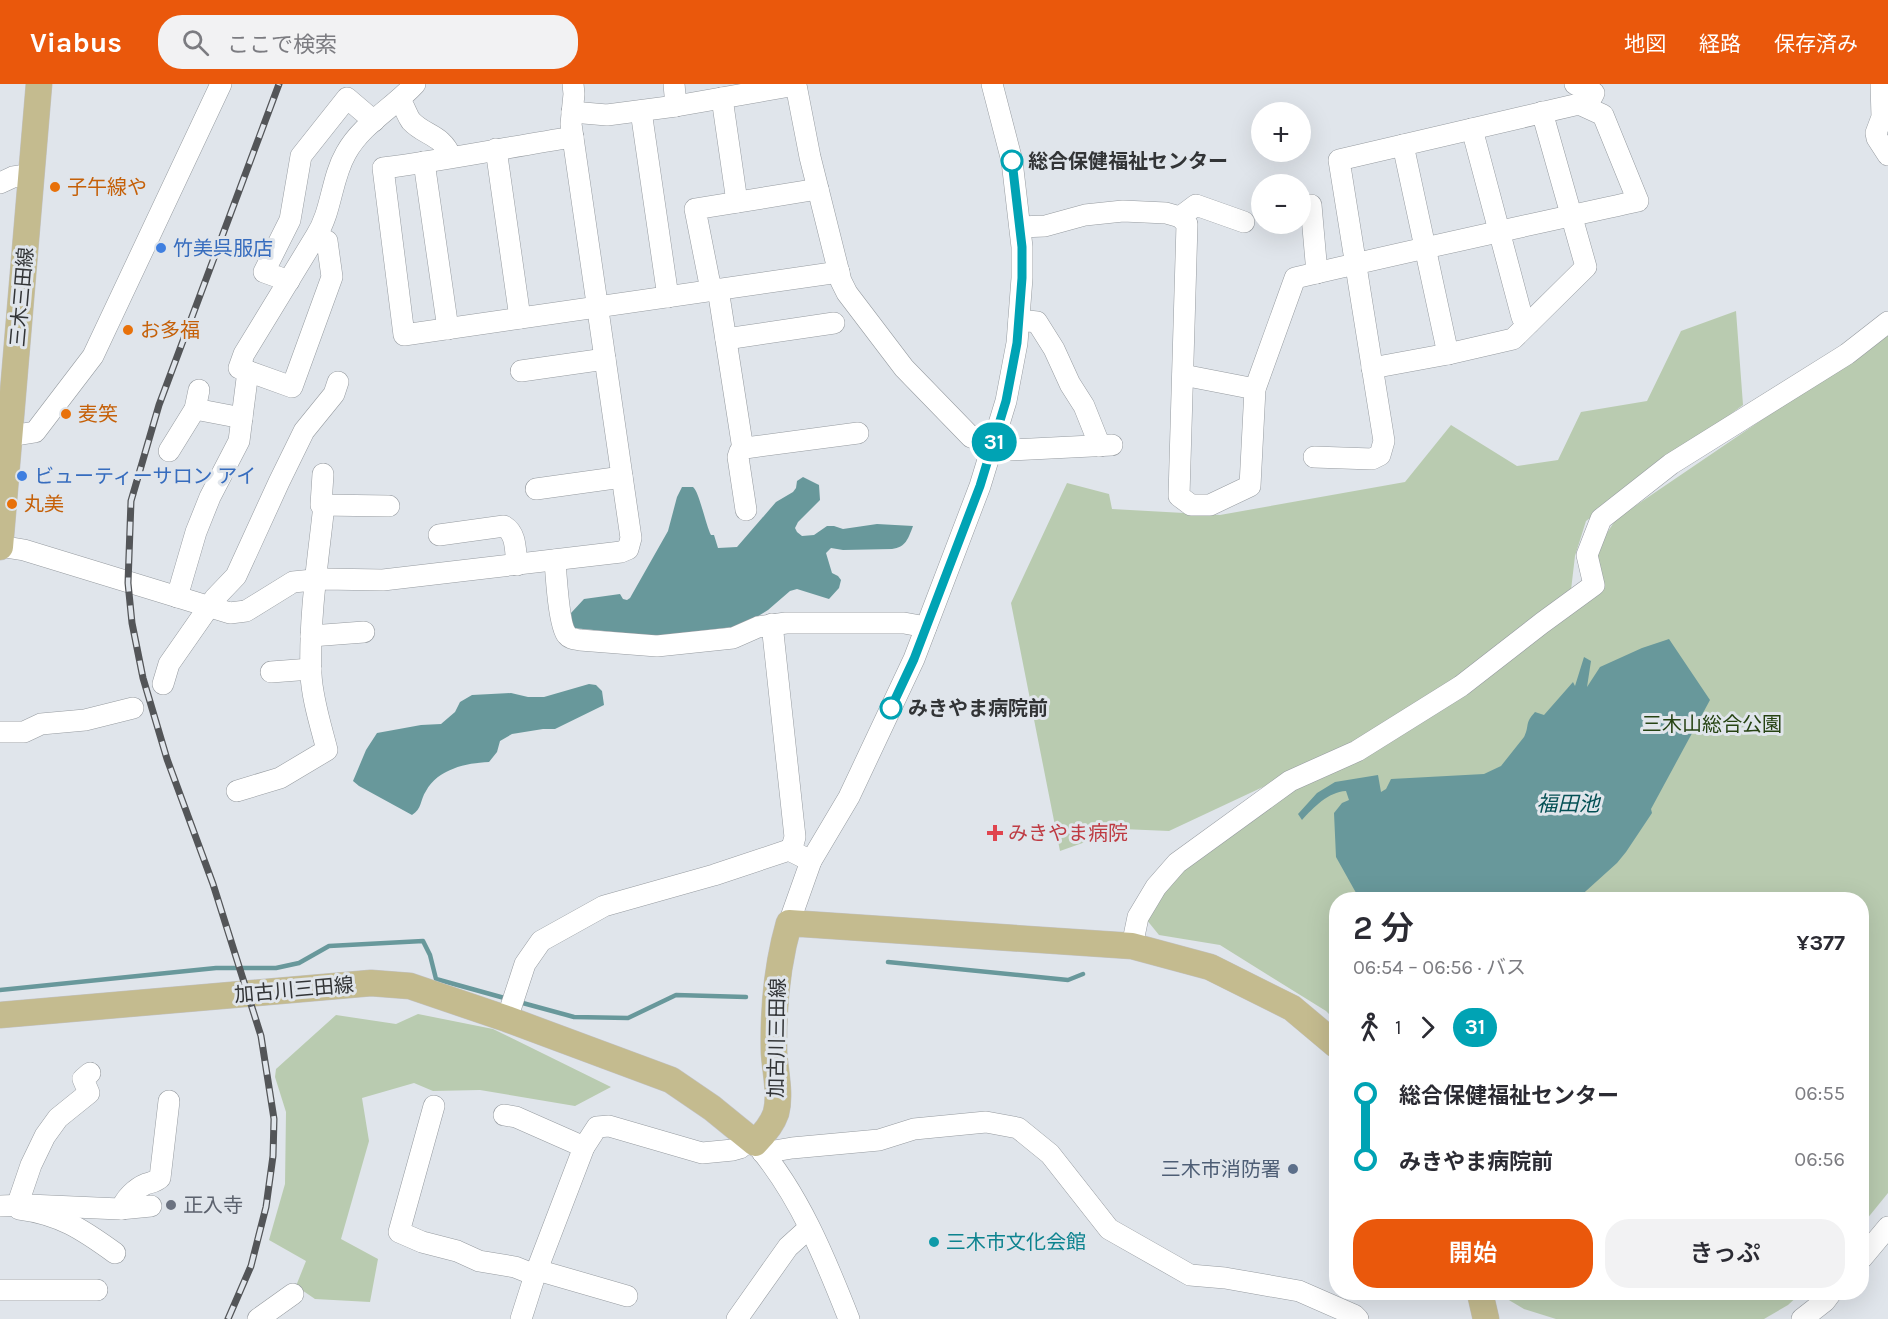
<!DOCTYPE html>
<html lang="ja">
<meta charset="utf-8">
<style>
body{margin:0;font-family:Karla,"Noto Sans JP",sans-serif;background:#f2f2f3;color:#2b2b33;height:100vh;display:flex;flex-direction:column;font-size:22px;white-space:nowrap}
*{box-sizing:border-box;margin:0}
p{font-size:20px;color:#7c7c81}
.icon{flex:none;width:33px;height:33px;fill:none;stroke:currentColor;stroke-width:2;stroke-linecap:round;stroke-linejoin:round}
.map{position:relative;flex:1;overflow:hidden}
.sheet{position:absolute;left:1329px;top:808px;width:540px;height:408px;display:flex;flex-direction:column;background:#fff;border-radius:24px;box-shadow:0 6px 24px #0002}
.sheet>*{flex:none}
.badge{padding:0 12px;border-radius:20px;font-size:21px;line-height:39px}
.buttons{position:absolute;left:1251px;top:18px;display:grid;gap:12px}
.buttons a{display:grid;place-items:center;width:60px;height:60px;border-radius:50%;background:#fff;box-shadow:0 6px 24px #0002;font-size:30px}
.map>.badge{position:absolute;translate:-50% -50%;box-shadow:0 0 0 3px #fff}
.legs{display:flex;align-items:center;gap:9px;height:66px;padding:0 24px;font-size:20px}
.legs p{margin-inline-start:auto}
.summary{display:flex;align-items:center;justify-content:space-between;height:102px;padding:0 24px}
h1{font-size:33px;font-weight:600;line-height:45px}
.button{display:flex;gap:12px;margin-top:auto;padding:12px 24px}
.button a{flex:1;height:69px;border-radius:24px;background:#ea580c;color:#fff;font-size:24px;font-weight:600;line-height:69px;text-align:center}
.button a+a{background:#f2f2f3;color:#2b2b33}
ul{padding:0 24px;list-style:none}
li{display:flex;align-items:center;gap:21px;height:66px;font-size:22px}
li i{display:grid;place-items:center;width:9px;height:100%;margin:0 8px;background:currentColor}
li i::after{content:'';width:15px;height:15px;margin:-8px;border:4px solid;border-radius:50%;background:#fff}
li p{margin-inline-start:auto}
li:first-child i{background:linear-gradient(#0000 50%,currentColor 0)}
li:last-child i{background:linear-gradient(currentColor 50%,#0000 0)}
header{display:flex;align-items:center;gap:36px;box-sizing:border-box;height:84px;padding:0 30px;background:#ea580c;color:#fff}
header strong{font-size:28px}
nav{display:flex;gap:33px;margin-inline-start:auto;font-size:21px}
.search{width:420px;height:54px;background:#f2f2f3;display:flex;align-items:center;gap:15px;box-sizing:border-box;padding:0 21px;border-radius:24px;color:#7c7c81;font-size:22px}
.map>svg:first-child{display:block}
.green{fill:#b9cbb0}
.water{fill:#68989b}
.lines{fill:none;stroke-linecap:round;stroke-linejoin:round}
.stream{stroke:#68989b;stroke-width:4.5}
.minor-casing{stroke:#969ba0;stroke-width:22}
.major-casing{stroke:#c2c2c3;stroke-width:27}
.minor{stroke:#fff;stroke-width:21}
.major{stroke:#c4bb8f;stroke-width:26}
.rail-casing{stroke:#535558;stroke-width:7}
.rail{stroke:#e0e5eb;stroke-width:4.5;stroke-dasharray:14;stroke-linecap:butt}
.line-1-casing{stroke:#fff;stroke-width:14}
.line-1{stroke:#00a3b4;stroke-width:9}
.stop-1-dot{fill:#fff;stroke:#00a3b4;stroke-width:3}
.food-dot{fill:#e8710a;stroke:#e0e5eb;stroke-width:2}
.shop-dot{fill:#3f7fe0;stroke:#e0e5eb;stroke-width:2}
.health-dot{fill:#e0444e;stroke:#e0e5eb;stroke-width:2}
.service-dot{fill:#5c6f8a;stroke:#e0e5eb;stroke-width:2}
.worship-dot{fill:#6b7280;stroke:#e0e5eb;stroke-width:2}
.culture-dot{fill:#0f9aa8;stroke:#e0e5eb;stroke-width:2}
.labels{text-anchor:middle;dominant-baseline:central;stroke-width:6;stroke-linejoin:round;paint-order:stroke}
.stop-label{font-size:20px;font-weight:bold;fill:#323436;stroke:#e0e5eb;text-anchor:start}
.food-label{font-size:20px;fill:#c56008;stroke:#e0e5eb;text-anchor:start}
.shop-label{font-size:20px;fill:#366cbe;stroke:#e0e5eb;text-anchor:start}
.street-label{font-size:20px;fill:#323436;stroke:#e0e5eb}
.park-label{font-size:20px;fill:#264313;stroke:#e0e5eb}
.health-label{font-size:20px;fill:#be3a42;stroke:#e0e5eb;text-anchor:start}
.service-label{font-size:20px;fill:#4e5e75;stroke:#e0e5eb;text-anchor:end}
.worship-label{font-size:20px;fill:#5b616d;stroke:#e0e5eb;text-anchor:start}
.culture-label{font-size:20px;fill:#0d838f;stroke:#e0e5eb;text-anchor:start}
.water-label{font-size:21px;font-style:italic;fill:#034f54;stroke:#e0e5eb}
</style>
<header>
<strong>Viabus</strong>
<div class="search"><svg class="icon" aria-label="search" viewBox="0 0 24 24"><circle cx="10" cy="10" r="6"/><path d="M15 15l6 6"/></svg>ここで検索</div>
<nav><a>地図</a><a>経路</a><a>保存済み</a></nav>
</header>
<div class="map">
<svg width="1888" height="1235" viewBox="0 0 1888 1235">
<rect width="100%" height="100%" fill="#e0e5eb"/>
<g class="green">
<path d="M1736,227L1743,321L1586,437L1575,472L1571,506L1457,596L1331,671L1169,747L1122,745L1060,767L1011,519L1067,399L1109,410L1112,425L1220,431L1405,398L1451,341L1517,382L1558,376L1581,328L1647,317L1681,247Z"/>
<path d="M1888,246V1109L1862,1141V816H1336V937L1326,927L1220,861L1159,851L1146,835L1184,781L1310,694L1599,505L1594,469L1616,435L1857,271Z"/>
<path d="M418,930L493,945L611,1003L575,1022L480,1006L433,1007L414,999L362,1014L369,1057L341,1155L378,1175L370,1218L315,1215L296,1202L306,1177L269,1156L285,1100L286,1028L275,993L276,985L336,931L396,940Z"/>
<path d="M1501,1209H1801L1788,1221L1764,1235H1556L1524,1225L1502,1212Z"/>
</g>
<g class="water">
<path d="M803,393L819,401L820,416L798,438L795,444L797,448L802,452L814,451L827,442H834L843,445L877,440L913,442C908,455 906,463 892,465L843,466L831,464L826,469L832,489L838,492L841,496L839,504L829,515L797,505L790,507L768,526L755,534L733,543L656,552L573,544L571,529L584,515L620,510L623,515L627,516L630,514L668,447L677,413L682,403C684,403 691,403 693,403C699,407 706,442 711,451H714L718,464L737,463L776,418L793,408L796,404L797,397Z"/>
<path d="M1669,555L1710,616L1651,725L1652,729L1626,768L1617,779L1576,816H1360L1336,773L1334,729L1342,719L1349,716L1346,707C1328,708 1314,723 1302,736L1298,730L1317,709L1335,698L1378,691L1381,708L1386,705L1391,695L1484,690L1501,682L1524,653C1530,641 1524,640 1535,628L1544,631L1573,598L1575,602L1584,573L1591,577L1587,603L1600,583L1642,564Z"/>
<path d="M589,600L596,601L602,607L604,621L555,645H543L512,650L500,657L497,668L489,678C466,679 438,685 426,707C420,716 422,725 412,731L359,702L353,697L366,666L377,649L421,641L441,640L455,628L460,618L472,611L511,609L528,613H544Z"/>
</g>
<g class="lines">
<g class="stream">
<path d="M888,878L1068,896L1083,890"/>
<path d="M0,906L216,884H276L299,879L329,862L423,857L430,871L436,895L508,915"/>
<path d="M519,918L574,933L628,934L676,911L746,913"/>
</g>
<defs>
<g id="minor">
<path d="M674,0L676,22"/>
<path d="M1575,0L1594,9L1587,22"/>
<path d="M1881,0L1882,33L1876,49L1877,54L1888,71"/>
<path d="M722,14L737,118"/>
<path d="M399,16C405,22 406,30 411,37C425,52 442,50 451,73"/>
<path d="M641,27L668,213"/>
<path d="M572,28L607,31L676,22L796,1L810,73L841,197L847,209L904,284L971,353L1010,366L1112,361"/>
<path d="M1472,45L1522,233L1529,239"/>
<path d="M573,53C509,63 446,76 383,84L404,251L839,188"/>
<path d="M1403,61L1448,270"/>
<path d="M496,65L520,234"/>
<path d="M424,78L448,245"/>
<path d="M0,99L13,93L33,90"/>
<path d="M1311,121L1317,189"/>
<path d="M1180,133L1196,121L1244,138"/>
<path d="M1020,143L1045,142L1085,131L1123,127L1166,129L1180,133L1187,140L1179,412L1191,421H1210L1250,402L1255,305L1295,194C1409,167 1524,142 1638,117L1603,31L1579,20L1339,76L1384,357L1380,371L1372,375L1314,373"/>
<path d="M316,152L327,157L332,193L292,303L239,284L244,270L316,152C332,127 331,95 346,69C362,40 393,24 415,0"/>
<path d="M289,197L264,188L290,136L301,72L347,14L374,37"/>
<path d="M718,205L742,359L745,364"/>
<path d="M711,206L695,125L818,105"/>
<path d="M1019,236L1037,238L1054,265L1070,300L1084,322L1100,362"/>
<path d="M726,255L834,239"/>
<path d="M1372,284L1448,270L1513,255L1586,183L1542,28"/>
<path d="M521,287L605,275"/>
<path d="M1183,291L1255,305"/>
<path d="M195,325L242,334"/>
<path d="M10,352L35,348L93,272L221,0"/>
<path d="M169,367L195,325L199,306"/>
<path d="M323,390L321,421L389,422"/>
<path d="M536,405L622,393"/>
<path d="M746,426L738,373L740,367L745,364L858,349"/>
<path d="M439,451L504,442C517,450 515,466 517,481"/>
<path d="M0,462L24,466L230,529L246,527L293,498L323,495L383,496L621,468L628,465L631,454L571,40L574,10L573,0"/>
<path d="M555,476C556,491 559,542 567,551C570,555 575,555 580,556L657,562L733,554L758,543L786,539H904L926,543"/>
<path d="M177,513L196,448L210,413L239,357L248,287"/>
<path d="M772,540L795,753L791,767"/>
<path d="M311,552L364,548"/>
<path d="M271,588L311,585"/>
<path d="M163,600L169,580L215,514L236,492L279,398L304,347L334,310L338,298"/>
<path d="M0,648H24L41,640L85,636L133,624"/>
<path d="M237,707L280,694L327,666C321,642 312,615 311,590C309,532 318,477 324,421"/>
<path d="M789,839L811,777L849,713L914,575L980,402L1006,317L1017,259L1022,194V163L1012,77L992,0"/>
<path d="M1132,862L1138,833L1156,803L1177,779L1290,697L1357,667L1461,602L1542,539L1594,501L1587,471L1601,435L1671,380L1847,270L1888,238"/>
<path d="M507,935L525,880L541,857L604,822L714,791L789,766L811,777"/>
<path d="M90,989L83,995L89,1009L58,1034L45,1052L31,1081L17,1122L19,1125C59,1130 82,1145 115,1169"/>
<path d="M434,1022L399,1148L422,1158L457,1167L479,1177L515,1183L535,1191"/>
<path d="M504,1031L516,1033L584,1063"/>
<path d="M756,1060C799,1110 825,1174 849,1235"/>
<path d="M763,1069L792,1064L879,1056L914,1045L986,1038L1018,1044L1050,1070L1109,1145L1190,1191L1225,1194L1299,1207L1354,1231L1358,1235"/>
<path d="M0,1122L28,1121L120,1125L151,1122"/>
<path d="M122,1125C124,1115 136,1104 146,1100C152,1098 155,1098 160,1094L169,1017"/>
<path d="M1862,1174L1888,1143"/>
<path d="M537,1186L627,1212"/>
<path d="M0,1206H97"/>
<path d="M258,1235L293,1210"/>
<path d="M521,1235L535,1191L584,1063L597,1043L609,1042L702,1069L733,1066L740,1064L751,1055"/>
<path d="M737,1235L788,1163L809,1144"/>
<path d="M1802,1235L1825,1217L1831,1209"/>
</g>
<g id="major">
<path d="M0,463L39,0"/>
<path d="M0,931L371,899L410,902L507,935L671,996L712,1024L755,1059C764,1050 772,1041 776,1029C781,1010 775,987 774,968C773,925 777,881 789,839L1132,862L1210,883L1292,924L1336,961"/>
<path d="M1480,1209L1486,1235"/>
</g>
</defs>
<use href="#minor" class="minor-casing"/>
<use href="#major" class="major-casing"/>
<use href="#minor" class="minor"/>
<use href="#major" class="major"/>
<defs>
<path id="rail" d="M228,1235L251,1182L266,1123L273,1072L274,1035L261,952L213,800L167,675L143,594L132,539L128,499L131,417L159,321L279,0"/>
</defs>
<use href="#rail" class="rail-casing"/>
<use href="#rail" class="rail"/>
</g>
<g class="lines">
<defs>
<path id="line-1" d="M891,624L914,575L980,402L1006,317L1017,259L1022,194V163L1012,77"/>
</defs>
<use href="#line-1" class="line-1-casing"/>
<use href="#line-1" class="line-1"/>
</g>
<g class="stop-1-dot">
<circle cx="1012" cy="77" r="10"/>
<circle cx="891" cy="624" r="10"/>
</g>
<g class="food-dot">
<circle cx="55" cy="103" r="6"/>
<circle cx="128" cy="246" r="6"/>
<circle cx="66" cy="330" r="6"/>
<circle cx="12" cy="420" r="6"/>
</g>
<g class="shop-dot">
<circle cx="161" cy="164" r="6"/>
<circle cx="22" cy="392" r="6"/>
</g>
<path class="health-dot" d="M992 740h6v6h6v6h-6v6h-6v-6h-6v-6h6z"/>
<circle class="service-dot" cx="1293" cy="1085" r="6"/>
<circle class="worship-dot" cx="171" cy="1121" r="6"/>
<circle class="culture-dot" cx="934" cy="1158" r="6"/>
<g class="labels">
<g class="stop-label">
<text x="1028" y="77">総合保健福祉センター</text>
<text x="908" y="624">みきやま病院前</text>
</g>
<g class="food-label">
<text x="67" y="103">子午線や</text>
<text x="140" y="246">お多福</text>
<text x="78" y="330">麦笑</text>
<text x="24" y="420">丸美</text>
</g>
<g class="shop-label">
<text x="173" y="164">竹美呉服店</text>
<text x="34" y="392">ビューティーサロン アイ</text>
</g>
<g class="street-label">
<text transform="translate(22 213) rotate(-85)">三木三田線</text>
<text transform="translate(294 906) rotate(-5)">加古川三田線</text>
<text transform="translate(777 954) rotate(-89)">加古川三田線</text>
</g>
<g class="park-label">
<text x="1712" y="640">三木山総合公園</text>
</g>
<g class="health-label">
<text x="1008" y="749">みきやま病院</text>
</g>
<g class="service-label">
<text x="1281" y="1085">三木市消防署</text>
</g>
<g class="worship-label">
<text x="183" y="1121">正入寺</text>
</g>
<g class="culture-label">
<text x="946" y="1158">三木市文化会館</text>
</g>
<g class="water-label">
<text x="1568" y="720">福田池</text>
</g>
</g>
</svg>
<div class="buttons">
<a>+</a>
<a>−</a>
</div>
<b class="badge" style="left:994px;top:358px;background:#00a3b4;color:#fff">31</b>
<section class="sheet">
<div class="summary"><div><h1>2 分</h1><p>06:54 – 06:56 · バス</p></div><b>¥377</b></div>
<div class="legs"><svg class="icon" aria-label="walk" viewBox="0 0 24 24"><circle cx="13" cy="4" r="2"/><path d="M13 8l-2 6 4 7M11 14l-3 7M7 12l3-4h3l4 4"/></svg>1<svg class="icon" aria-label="forward" viewBox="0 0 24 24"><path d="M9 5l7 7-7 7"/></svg><b class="badge" style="background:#00a3b4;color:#fff">31</b></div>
<ul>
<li><i style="color:#00a3b4"></i><b>総合保健福祉センター</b><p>06:55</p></li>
<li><i style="color:#00a3b4"></i><b>みきやま病院前</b><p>06:56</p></li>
</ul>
<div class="button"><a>開始</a><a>きっぷ</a></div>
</section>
</div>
